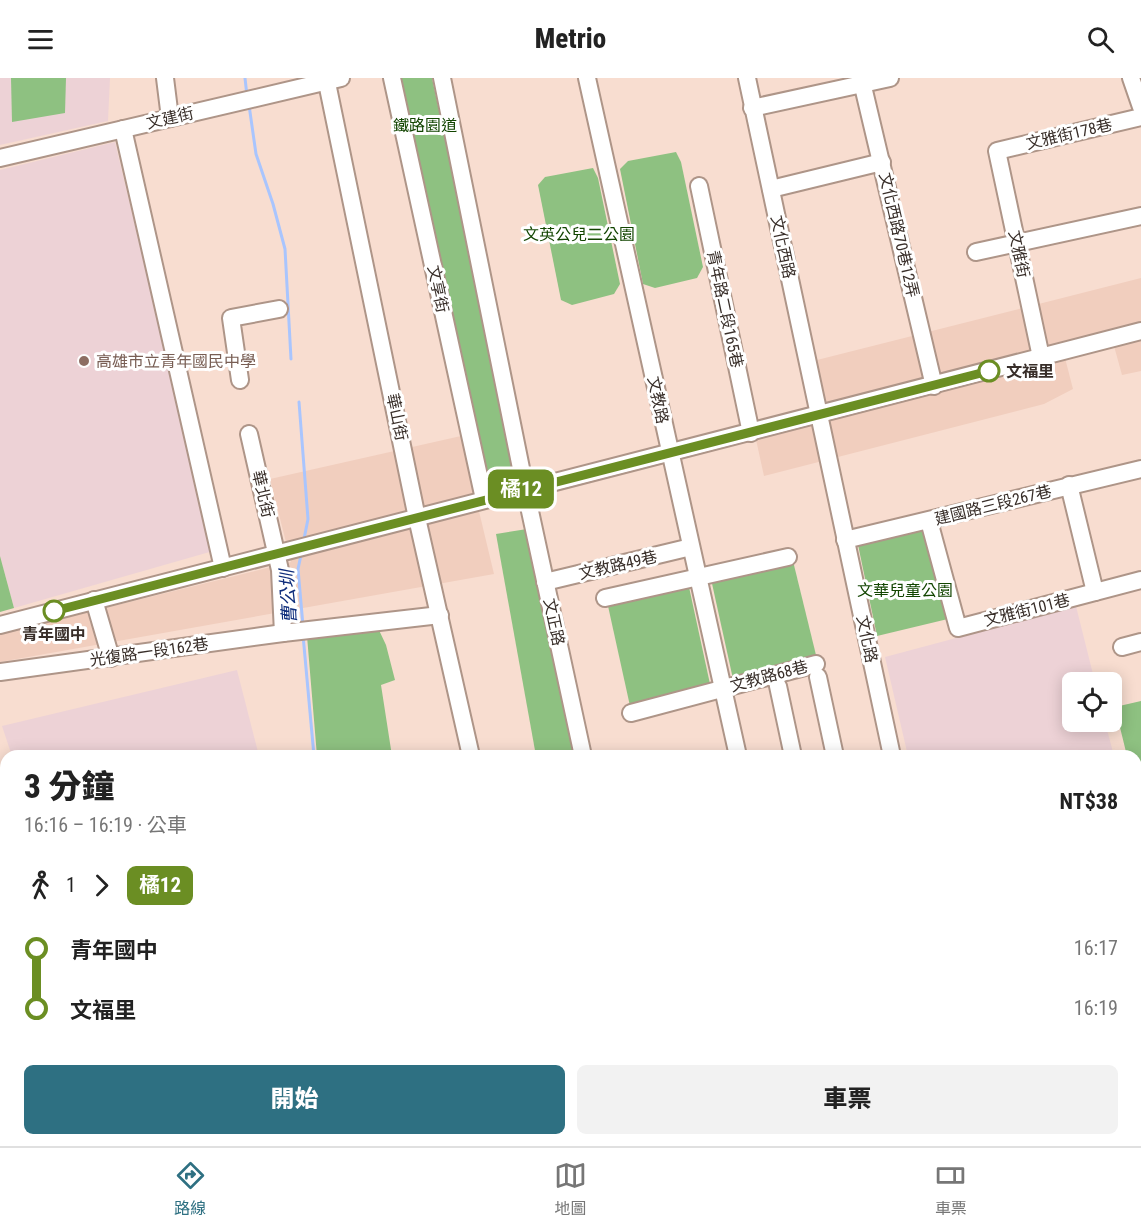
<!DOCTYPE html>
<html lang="zh-TW">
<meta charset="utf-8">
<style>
body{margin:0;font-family:"Roboto Condensed","Noto Sans TC",sans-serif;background:#f2f2f2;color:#222;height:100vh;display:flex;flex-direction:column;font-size:22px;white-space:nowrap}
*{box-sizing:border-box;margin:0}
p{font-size:20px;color:#767676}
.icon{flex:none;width:33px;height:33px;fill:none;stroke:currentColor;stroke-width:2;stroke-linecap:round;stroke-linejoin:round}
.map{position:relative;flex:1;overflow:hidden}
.drawer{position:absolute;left:0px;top:672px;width:1142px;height:396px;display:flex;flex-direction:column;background:#fff;border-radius:18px 18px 0 0;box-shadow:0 3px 15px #0003}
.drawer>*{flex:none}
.badge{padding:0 12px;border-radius:9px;font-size:21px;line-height:39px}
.fabs{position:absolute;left:1062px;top:594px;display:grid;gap:12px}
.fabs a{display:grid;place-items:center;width:60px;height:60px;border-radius:9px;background:#fff;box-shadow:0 3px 15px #0003;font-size:30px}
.map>.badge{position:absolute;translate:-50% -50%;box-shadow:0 0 0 3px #fff}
.legs{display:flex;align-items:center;gap:9px;height:66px;padding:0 24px;font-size:20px}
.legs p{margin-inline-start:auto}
.overview{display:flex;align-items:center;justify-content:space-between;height:102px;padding:0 24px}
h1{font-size:33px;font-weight:800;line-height:45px}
.action{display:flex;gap:12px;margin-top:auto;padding:12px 24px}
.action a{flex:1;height:69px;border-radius:9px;background:#2e7082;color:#fff;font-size:24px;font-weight:800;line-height:69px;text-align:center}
.action a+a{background:#f2f2f2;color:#222}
ul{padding:0 24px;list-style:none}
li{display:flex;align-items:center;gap:21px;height:60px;font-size:22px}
li i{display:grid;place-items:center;width:9px;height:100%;margin:0 8px;background:currentColor}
li i::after{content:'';width:15px;height:15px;margin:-8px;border:4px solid;border-radius:50%;background:#fff}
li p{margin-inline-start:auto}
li:first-child i{background:linear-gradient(#0000 50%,currentColor 0)}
li:last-child i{background:linear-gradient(currentColor 50%,#0000 0)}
header{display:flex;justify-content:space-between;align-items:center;height:78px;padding:0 24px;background:#fff;font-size:27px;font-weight:800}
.menu{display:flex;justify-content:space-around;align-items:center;height:84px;border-top:2px solid #e0e0e0;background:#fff;font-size:16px;color:#767676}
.menu a{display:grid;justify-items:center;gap:3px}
.menu .selected{color:#2e7082}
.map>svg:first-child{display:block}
.built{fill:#f1cebe}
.education{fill:#edd2d6}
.green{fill:#8ec181}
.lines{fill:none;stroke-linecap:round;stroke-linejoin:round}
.stream{stroke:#a9c5fe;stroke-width:3}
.minor-casing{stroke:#ae9588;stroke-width:20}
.minor{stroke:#fff;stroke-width:16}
.line-1-casing{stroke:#fff;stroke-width:14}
.line-1{stroke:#6b8e23;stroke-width:9}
.education-dot{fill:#8d6e63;stroke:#fff;stroke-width:2}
.stop-1-dot{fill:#fff;stroke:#6b8e23;stroke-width:3}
.labels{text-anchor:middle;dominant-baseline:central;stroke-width:6;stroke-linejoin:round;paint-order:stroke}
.street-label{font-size:16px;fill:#382e29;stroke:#fff}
.park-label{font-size:16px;fill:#124500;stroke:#fff}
.education-label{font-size:16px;fill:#785e54;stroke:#fff;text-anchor:start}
.stop-label{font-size:16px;font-weight:bold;fill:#382e29;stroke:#fff;text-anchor:start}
.water-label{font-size:18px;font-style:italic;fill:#102e7c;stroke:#fff}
</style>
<header><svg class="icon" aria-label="menu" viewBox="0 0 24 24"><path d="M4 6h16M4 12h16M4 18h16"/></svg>Metrio<svg class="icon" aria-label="search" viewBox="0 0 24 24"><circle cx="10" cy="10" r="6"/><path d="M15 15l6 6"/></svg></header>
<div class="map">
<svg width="1141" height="1068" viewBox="0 0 1141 1068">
<rect width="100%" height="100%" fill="#f8ddd0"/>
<g class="built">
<path d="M1141,200V293L1122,297L1114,268L1065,280L1073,311L1044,326L764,398L755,357L829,338L817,282Z"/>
<path d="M461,358L494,496L0,584V556L291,484L270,401Z"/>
<path d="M0,851L6,865V1062H86L88,1068H0Z"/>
</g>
<g class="education">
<path d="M0,0H110L108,43L0,67Z"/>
<path d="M115,64L213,473L14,530L0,478V92Z"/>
<path d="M1076,528L1095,604H1072V644H1105L1114,678H908L885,579Z"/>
<path d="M237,592L259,678H12L2,648Z"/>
</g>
<g class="green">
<path d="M11,0H66L65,35L12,44Z"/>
<path d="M398,0H432L517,396L513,403L490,409L485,403Z"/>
<path d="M676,74L681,84L703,189L697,200L655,210L643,206L620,91L628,83Z"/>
<path d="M593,90L598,100L620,206L614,216L572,227L561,222L538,107L545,99Z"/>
<path d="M925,446L952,540L877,558L857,462Z"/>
<path d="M527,451L575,678H536L496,456Z"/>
<path d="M0,478L14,530L0,534Z"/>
<path d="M793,483L816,577L733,601L711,501Z"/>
<path d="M689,509L710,606L630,628L608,528Z"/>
<path d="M378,550L386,567L395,602L381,607L392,678H317L307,558Z"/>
<path d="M1141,623V737L1136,714V678H1127L1115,629Z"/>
<path d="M603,1062H696L697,1068H604Z"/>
</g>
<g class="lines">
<g class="stream">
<path d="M245,0L247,18"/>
<path d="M249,27L256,76L273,126L285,171L291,281"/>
<path d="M299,324L308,441L304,461"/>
<path d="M301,477L298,491L303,548"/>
<path d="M303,557L314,678"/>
<path d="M377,1068L378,1062"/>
</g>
<defs>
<g id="minor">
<path d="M165,0L170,40"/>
<path d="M326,0L417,440L471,678"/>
<path d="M392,0L484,421"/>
<path d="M442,0L525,410L583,678"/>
<path d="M587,0L738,678"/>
<path d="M747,0L892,678"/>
<path d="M861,0L934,308"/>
<path d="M1131,0L1141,29"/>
<path d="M752,30L890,0"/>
<path d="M123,51L223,490"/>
<path d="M0,80L341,0"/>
<path d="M699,108L751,355"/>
<path d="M771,111L882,84"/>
<path d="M976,174L1141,138"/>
<path d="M1041,279L997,73L1141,39"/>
<path d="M240,302L231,240L279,231"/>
<path d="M249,356L280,492L283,555"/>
<path d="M1069,407L1095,514"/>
<path d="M929,443L958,550L1141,502"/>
<path d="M845,462L1141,391"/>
<path d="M545,504L691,469"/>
<path d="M605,520L788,479"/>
<path d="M94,522L111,580"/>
<path d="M0,547L1141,253"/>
<path d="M1122,569L1141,564"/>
<path d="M0,594L283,555L440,537"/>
<path d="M818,599L835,678"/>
<path d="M778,608L793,678"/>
<path d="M631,635L816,586"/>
<path d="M1136,857L1141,856"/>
<path d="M0,946L6,943"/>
<path d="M0,1019L6,1034"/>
<path d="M17,1062L20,1068"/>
<path d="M261,1062L263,1068"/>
<path d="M555,1062L556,1068"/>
<path d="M755,1062L756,1068"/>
<path d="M866,1062L868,1068"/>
<path d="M976,1062L978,1068"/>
<path d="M1090,1062L1091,1068"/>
<path d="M426,1064L434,1062"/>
<path d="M148,1068L167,1062"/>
</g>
</defs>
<use href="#minor" class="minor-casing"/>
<use href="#minor" class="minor"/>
</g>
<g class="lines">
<defs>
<path id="line-1" d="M54,533L989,293"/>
</defs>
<use href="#line-1" class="line-1-casing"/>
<use href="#line-1" class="line-1"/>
</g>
<circle class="education-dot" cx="84" cy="283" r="6"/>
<g class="stop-1-dot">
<circle cx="989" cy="293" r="10"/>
<circle cx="54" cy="533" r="10"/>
</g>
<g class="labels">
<g class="street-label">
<text transform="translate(170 40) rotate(-13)">文建街</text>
<text transform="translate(1069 56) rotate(-13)">文雅街178巷</text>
<text transform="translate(899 157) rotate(77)">文化西路70巷12弄</text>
<text transform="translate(783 169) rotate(78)">文化西路</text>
<text transform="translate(1019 176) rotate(78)">文雅街</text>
<text transform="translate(438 211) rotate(78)">文享街</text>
<text transform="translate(725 231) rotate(78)">青年路二段165巷</text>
<text transform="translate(658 322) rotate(78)">文教路</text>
<text transform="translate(397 339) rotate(78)">華山街</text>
<text transform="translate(263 416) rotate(77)">華北街</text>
<text transform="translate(993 427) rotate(-14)">建國路三段267巷</text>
<text transform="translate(618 487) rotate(-13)">文教路49巷</text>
<text transform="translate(1027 532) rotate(-14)">文雅街101巷</text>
<text transform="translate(554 544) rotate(78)">文正路</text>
<text transform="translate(867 561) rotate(78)">文化路</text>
<text transform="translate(149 574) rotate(-8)">光復路一段162巷</text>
<text transform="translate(769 598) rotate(-15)">文教路68巷</text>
</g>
<g class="park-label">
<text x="425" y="47">鐵路園道</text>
<text x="579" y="156">文英公兒二公園</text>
<text x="905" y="512">文華兒童公園</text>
</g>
<g class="education-label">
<text x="96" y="283">高雄市立青年國民中學</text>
</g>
<g class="stop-label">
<text x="1006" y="293">文福里</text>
<text x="54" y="556" text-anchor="middle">青年國中</text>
</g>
<g class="water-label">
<text transform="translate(288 519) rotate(-93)">曹公圳</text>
</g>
</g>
</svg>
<div class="fabs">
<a><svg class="icon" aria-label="locate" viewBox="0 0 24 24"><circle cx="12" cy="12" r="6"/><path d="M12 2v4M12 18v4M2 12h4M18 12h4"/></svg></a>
</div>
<b class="badge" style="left:521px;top:411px;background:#6b8e23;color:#fff">橘12</b>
<section class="drawer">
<div class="overview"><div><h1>3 分鐘</h1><p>16:16 – 16:19 · 公車</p></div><b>NT$38</b></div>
<div class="legs"><svg class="icon" aria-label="walk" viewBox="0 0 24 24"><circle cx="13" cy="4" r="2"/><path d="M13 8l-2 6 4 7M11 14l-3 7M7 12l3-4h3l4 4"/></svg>1<svg class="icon" aria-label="forward" viewBox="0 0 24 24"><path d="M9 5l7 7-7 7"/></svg><b class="badge" style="background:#6b8e23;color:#fff">橘12</b></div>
<ul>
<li><i style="color:#6b8e23"></i><b>青年國中</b><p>16:17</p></li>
<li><i style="color:#6b8e23"></i><b>文福里</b><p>16:19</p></li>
</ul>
<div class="action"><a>開始</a><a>車票</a></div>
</section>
</div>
<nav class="menu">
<a class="selected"><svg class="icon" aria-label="directions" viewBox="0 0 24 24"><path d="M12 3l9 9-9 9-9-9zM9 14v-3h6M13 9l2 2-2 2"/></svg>路線</a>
<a><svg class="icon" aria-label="map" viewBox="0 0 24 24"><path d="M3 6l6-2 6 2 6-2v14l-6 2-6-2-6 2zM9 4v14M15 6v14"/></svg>地圖</a>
<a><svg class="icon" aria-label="tickets" viewBox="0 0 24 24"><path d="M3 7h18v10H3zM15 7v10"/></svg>車票</a>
</nav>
